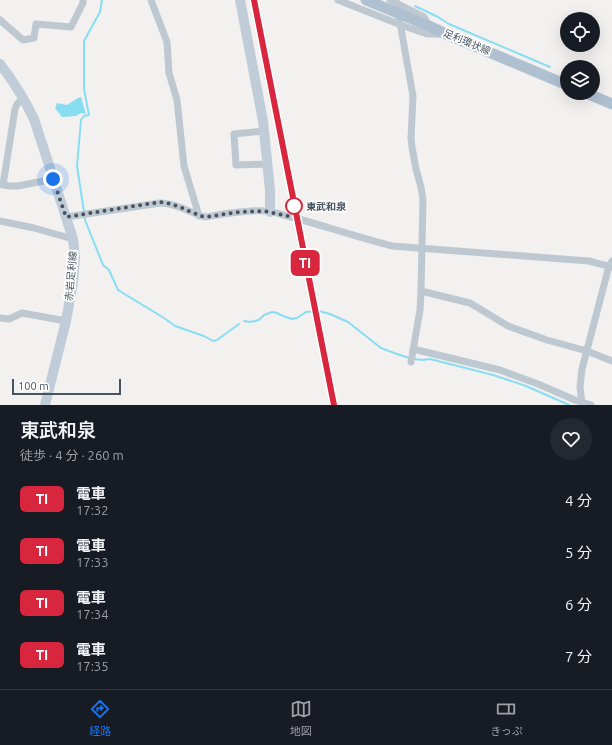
<!DOCTYPE html>
<html lang="ja">
<meta charset="utf-8">
<style>
body{margin:0;font-family:Ubuntu,"Noto Sans JP",sans-serif;background:#242831;color:#f1f3f6;height:100vh;display:flex;flex-direction:column;font-size:15px;white-space:nowrap}
*{box-sizing:border-box;margin:0}
p{font-size:13px;color:#9ea1a6}
.icon{flex:none;width:22px;height:22px;fill:none;stroke:currentColor;stroke-width:2;stroke-linecap:round;stroke-linejoin:round}
.map{position:relative;height:405px;overflow:hidden}
.details{display:flex;flex-direction:column;background:#171b24;flex:1}
.details>*{flex:none}
.badge{padding:0 8px;border-radius:6px;font-size:14px;line-height:26px}
.controls{position:absolute;left:560px;top:12px;display:grid;gap:8px}
.controls a{display:grid;place-items:center;width:40px;height:40px;border-radius:50%;background:#171b24;box-shadow:0 4px 16px #0002;font-size:20px}
.scale{position:absolute;left:12px;bottom:10px;width:109px;box-sizing:border-box;padding-left:4px;border:2px solid #475460;border-top:0;font-size:11px;line-height:14px;white-space:nowrap;color:#475460;-webkit-text-stroke:3px #fff;paint-order:stroke}
.you{position:absolute;width:20px;height:20px;margin:-10px;border:3px solid #fff;border-radius:50%;background:#1a73e8;box-shadow:0 0 0 6px #1a73e833}
.map>.badge{position:absolute;translate:-50% -50%;box-shadow:0 0 0 2px #fff}
.round{display:grid;place-items:center;flex:none;width:42px;height:42px;border-radius:21px;background:#242831}
.headline{display:flex;align-items:center;justify-content:space-between;height:68px;padding:0 20px}
h1{font-size:19px;font-weight:600;line-height:30px}
ul{padding:0;list-style:none}
li{display:flex;align-items:center;gap:12px;height:52px;padding:0 20px}
li div{flex:1}
li b{display:block;font-size:15px}
li em{font-style:normal}
li .badge{min-width:44px;font-weight:700;text-align:center}
.tabs{display:flex;justify-content:space-around;align-items:center;height:56px;border-top:1px solid #363941;background:#171b24;font-size:11px;color:#9ea1a6}
.tabs a{display:grid;justify-items:center;gap:2px}
.tabs .on{color:#1a73e8}
.map>svg:first-child{display:block}
.water{fill:#87def3}
.lines{fill:none;stroke-linecap:round;stroke-linejoin:round}
.stream{stroke:#87def3;stroke-width:2}
.street{stroke:#bdc8d1;stroke-width:7}
.secondary{stroke:#c0ccd8;stroke-width:10}
.primary{stroke:#afc0d1;stroke-width:11}
.rail{stroke:#b2b6bb;stroke-width:2}
.line-casing{stroke:#fff;stroke-width:9}
.line{stroke:#d7263d;stroke-width:6}
.walk{stroke:#475460;stroke-width:4;stroke-dasharray:0 7.2}
.stop-dot{fill:#fff;stroke:#d7263d;stroke-width:2}
.labels{text-anchor:middle;dominant-baseline:central;stroke-width:3.5;stroke-linejoin:round;paint-order:stroke}
.street-label{font-size:10px;fill:#475460;stroke:#fff}
.stop-label{font-size:10px;font-weight:bold;fill:#475460;stroke:#fff;text-anchor:start}
</style>
<div class="map">
<svg width="612" height="405" viewBox="0 0 612 405">
<rect width="100%" height="100%" fill="#f3f0f0"/>
<path class="water" d="M81,97L86,114L81,113L76,116L62,117L55,108L57,103L67,105L78,98Z"/>
<g class="lines">
<g class="stream">
<path d="M415,6L438,17L449,24L550,67"/>
<path d="M84,212L77,166L81,120L84,116L89,115L84,89V41L100,12L102,0"/>
<path d="M85,217V220L103,265L109,270L118,290L164,318L175,326L204,336L213,341L217,340L239,324"/>
<path d="M244,321L250,322L259,320L264,315L272,312L277,313L283,316L292,319L297,318L306,312L319,311L330,314L348,322L381,348L394,353L409,358"/>
<path d="M414,359L422,360L430,359L493,375L526,386L569,405"/>
</g>
<g class="street">
<path d="M151,0L167,42L169,73L177,100L184,166L199,216"/>
<path d="M338,0L401,25L427,34H442"/>
<path d="M390,0L424,17L429,26"/>
<path d="M396,0L413,96L411,138L412,147L416,169L421,187L423,200L421,292L420,310L411,362"/>
<path d="M0,20L23,40L34,38L36,24L71,27L83,3V0"/>
<path d="M264,131L234,134L236,165L267,164"/>
<path d="M0,184L9,186H18L53,179"/>
<path d="M3,185L15,109L17,104L24,98"/>
<path d="M66,217L160,203C170,203 180,207 189,211C195,213 199,216 205,217C223,214 248,209 266,211C276,212 286,216 295,218C328,227 360,238 392,246L589,261L612,267"/>
<path d="M0,221L34,228L73,239"/>
<path d="M421,292H425L470,303L508,326L547,340L587,351L612,361"/>
<path d="M0,318L9,319L22,313L66,321"/>
<path d="M413,349L500,370L538,384L575,400L591,405"/>
<path d="M582,404L580,387L582,369L609,266L612,261"/>
</g>
<g class="secondary">
<path d="M240,0L263,121L270,190V212"/>
<path d="M0,64C14,82 24,98 34,119L73,239L75,257L73,282L66,321L45,405"/>
</g>
<g class="primary">
<path d="M366,0L429,26L446,34L567,85"/>
<path d="M586,93L612,104"/>
</g>
<path class="rail" d="M254,0L334,405"/>
</g>
<g class="lines">
<defs>
<path id="line" d="M254,0L334,405"/>
</defs>
<use href="#line" class="line-casing"/>
<use href="#line" class="line"/>
<path class="walk" d="M53,179L66,217L160,202C170,203 180,207 189,211C195,213 199,216 205,217L240,212L264,211L288,216L294,206"/>
</g>
<circle class="stop-dot" cx="294" cy="206" r="8"/>
<g class="labels">
<g class="street-label">
<text transform="translate(467 42) rotate(23)">足利環状線</text>
<text transform="translate(71 276) rotate(-85)">赤岩足利線</text>
</g>
<g class="stop-label">
<text x="306" y="206">東武和泉</text>
</g>
</g>
</svg>
<div class="controls">
<a><svg class="icon" aria-label="locate" viewBox="0 0 24 24"><circle cx="12" cy="12" r="6"/><path d="M12 2v4M12 18v4M2 12h4M18 12h4"/></svg></a>
<a><svg class="icon" aria-label="layers" viewBox="0 0 24 24"><path d="M12 4l9 5-9 5-9-5zM3 14l9 5 9-5"/></svg></a>
</div>
<div class="scale">100 m</div>
<div class="you" style="left:53px;top:179px"></div>
<b class="badge" style="left:305px;top:263px;background:#d7263d;color:#fff">TI</b>
</div>
<section class="details">
<div class="headline"><div><h1>東武和泉</h1><p>徒歩 · 4 分 · 260 m</p></div><a class="round"><svg class="icon" aria-label="heart" viewBox="0 0 24 24"><path d="M12 20l-8-8c-3-5 5-10 8-4 3-6 11-1 8 4z"/></svg></a></div>
<ul>
<li><span class="badge" style="background:#d7263d;color:#fff">TI</span><div><b>電車</b><p>17:32</p></div><em>4 分</em></li>
<li><span class="badge" style="background:#d7263d;color:#fff">TI</span><div><b>電車</b><p>17:33</p></div><em>5 分</em></li>
<li><span class="badge" style="background:#d7263d;color:#fff">TI</span><div><b>電車</b><p>17:34</p></div><em>6 分</em></li>
<li><span class="badge" style="background:#d7263d;color:#fff">TI</span><div><b>電車</b><p>17:35</p></div><em>7 分</em></li>
</ul>
</section>
<nav class="tabs">
<a class="on"><svg class="icon" aria-label="directions" viewBox="0 0 24 24"><path d="M12 3l9 9-9 9-9-9zM9 14v-3h6M13 9l2 2-2 2"/></svg>経路</a>
<a><svg class="icon" aria-label="map" viewBox="0 0 24 24"><path d="M3 6l6-2 6 2 6-2v14l-6 2-6-2-6 2zM9 4v14M15 6v14"/></svg>地図</a>
<a><svg class="icon" aria-label="tickets" viewBox="0 0 24 24"><path d="M3 7h18v10H3zM15 7v10"/></svg>きっぷ</a>
</nav>
